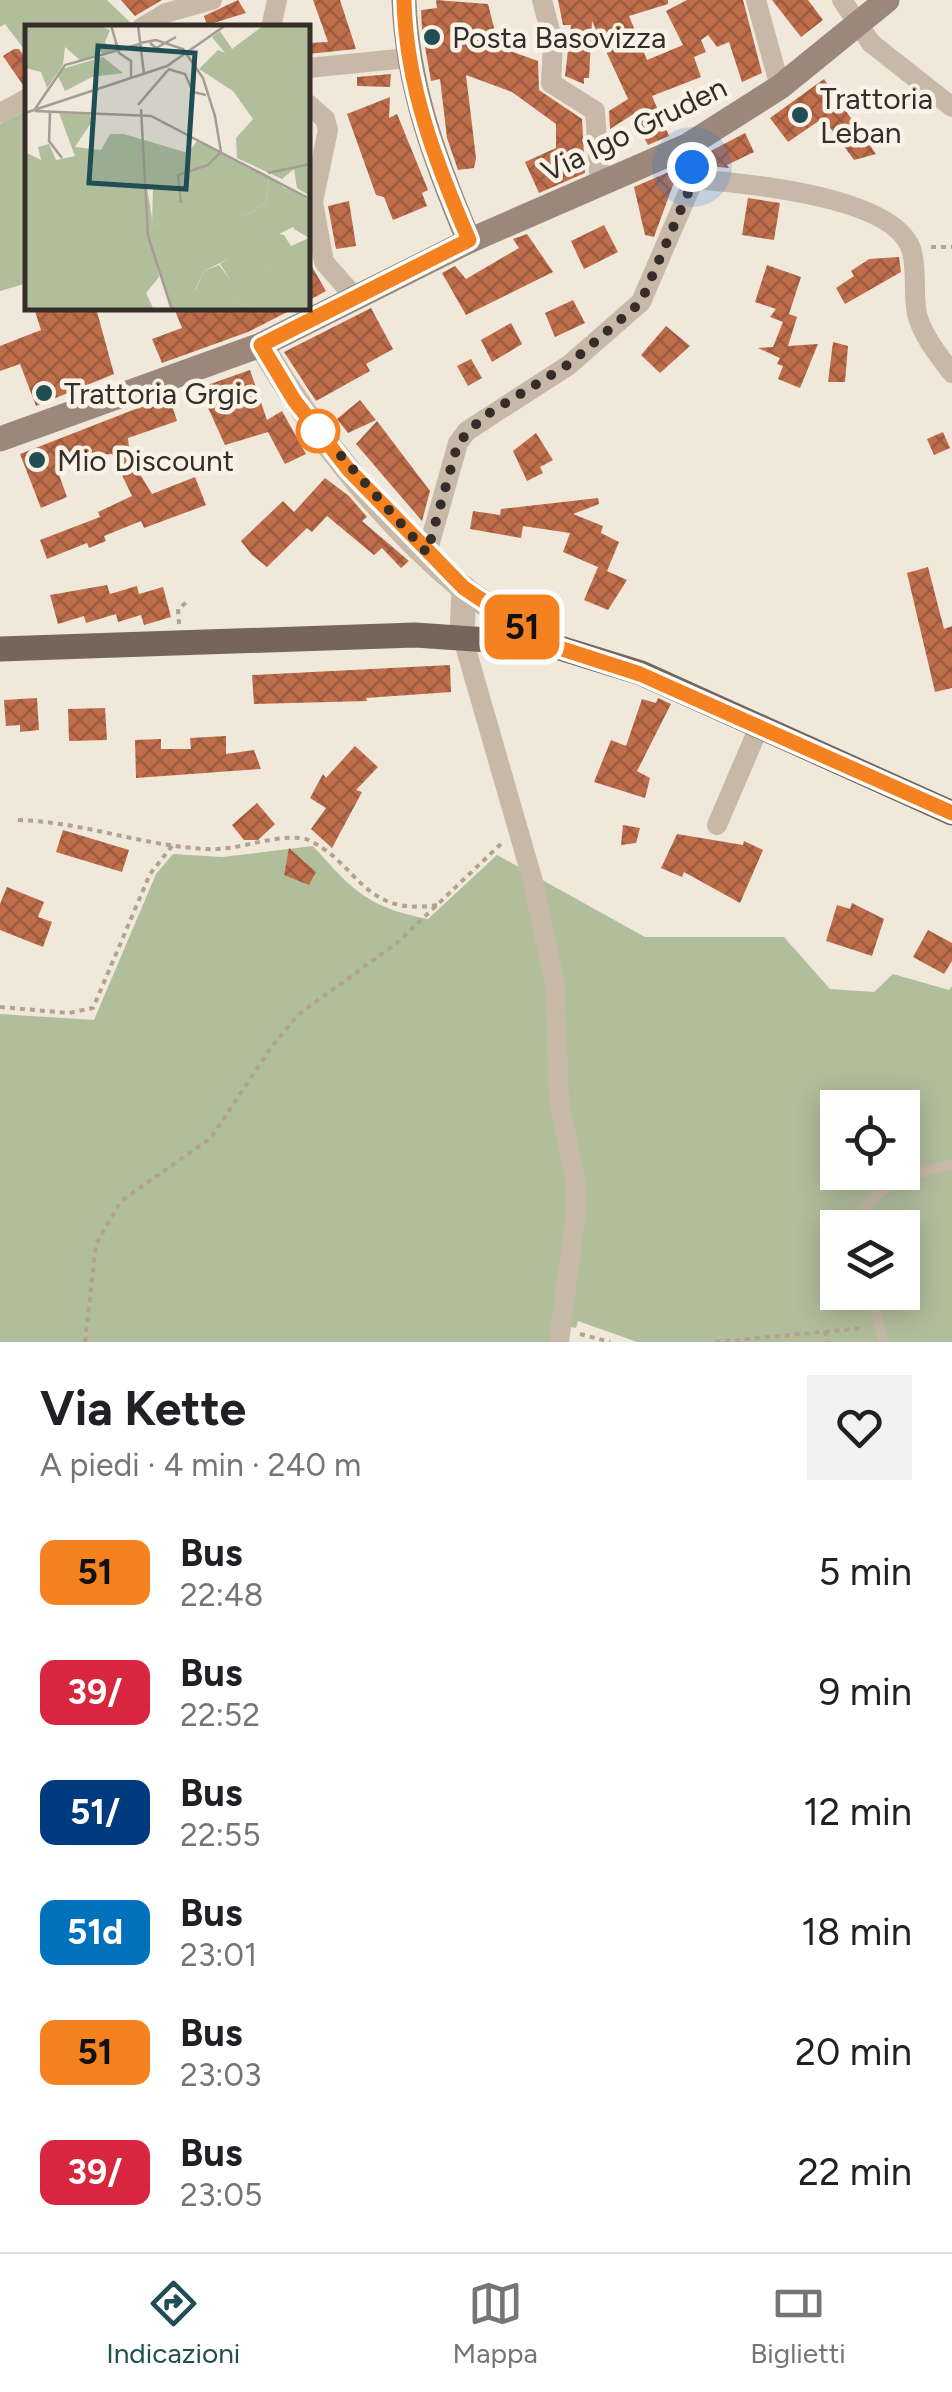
<!DOCTYPE html>
<html lang="it">
<meta charset="utf-8">
<style>
body{margin:0;font-family:Figtree,sans-serif;background:#f2f2f2;color:#202124;height:100vh;display:flex;flex-direction:column;font-size:38px;white-space:nowrap}
*{box-sizing:border-box;margin:0}
p{font-size:32px;color:#757577}
.icon{flex:none;width:55px;height:55px;fill:none;stroke:currentColor;stroke-width:2;stroke-linecap:round;stroke-linejoin:round}
.map{position:relative;height:1342px;overflow:hidden}
.details{display:flex;flex-direction:column;background:#fff;flex:1}
.details>*{flex:none}
.badge{padding:0 20px;border-radius:15px;font-size:35px;line-height:65px}
.buttons{position:absolute;left:820px;top:1090px;display:grid;gap:20px}
.buttons a{display:grid;place-items:center;width:100px;height:100px;border-radius:0px;background:#fff;box-shadow:0 5px 25px #0003;font-size:50px}
.you{position:absolute;width:50px;height:50px;margin:-25px;border:8px solid #fff;border-radius:50%;background:#1a73e8;box-shadow:0 0 0 15px #1a73e833}
.map>.badge{position:absolute;translate:-50% -50%;box-shadow:0 0 0 5px #fff}
.round{display:grid;place-items:center;flex:none;width:105px;height:105px;border-radius:0px;background:#f2f2f2}
.head{display:flex;align-items:center;justify-content:space-between;height:170px;padding:0 40px}
h1{font-size:48px;font-weight:700;line-height:75px}
ul{padding:0;list-style:none}
li{display:flex;align-items:center;gap:30px;height:120px;padding:0 40px}
li div{flex:1}
li b{display:block;font-size:38px}
li em{font-style:normal}
li .badge{min-width:110px;font-weight:700;text-align:center}
.tabs{display:flex;justify-content:space-around;align-items:center;height:140px;border-top:2px solid #e0e0e0;background:#fff;font-size:28px;color:#757577}
.tabs a{display:grid;justify-items:center;gap:5px}
.tabs .current{color:#204e54}
.map>svg:first-child{display:block}
.green{fill:#b1be9c;fill-rule:evenodd}
.building{fill:url(#building-cross-hatch)}
.lines{fill:none;stroke-linecap:round;stroke-linejoin:round}
.path{stroke:#b3a292;stroke-width:4;stroke-dasharray:5 5;stroke-linecap:butt}
.service{stroke:#c8b8a8;stroke-width:10}
.minor{stroke:#c8b8a8;stroke-width:20}
.tertiary{stroke:#c8b8a8;stroke-width:25}
.secondary{stroke:#9b887a;stroke-width:25}
.primary{stroke:#76655a;stroke-width:25}
.line-casing{stroke:#fff;stroke-width:22}
.line{stroke:#f58220;stroke-width:15}
.walk{stroke:#352d28;stroke-width:10;stroke-dasharray:0 18}
.poi-dot{fill:#204e54;stroke:#f8f2e7;stroke-width:4}
.stop-dot{fill:#fff;stroke:#f58220;stroke-width:5}
.labels{text-anchor:middle;dominant-baseline:central;stroke-width:9;stroke-linejoin:round;paint-order:stroke}
.poi-label{font-size:30px;fill:#352d28;stroke:#f8f2e7;text-anchor:start}
.street-label{font-size:30px;fill:#352d28;stroke:#f8f2e7}
.inset-road{fill:none;stroke:#a59d93;stroke-width:2.5}
.view{fill:#204e54;fill-opacity:0.15;stroke:#204e54;stroke-width:5}
.inset-edge{fill:none;stroke:#352d28;stroke-width:5}
</style>
<div class="map">
<svg width="952" height="1342" viewBox="0 0 952 1342">
<defs>
<pattern id="building-cross-hatch" width="8" height="8" patternUnits="userSpaceOnUse" patternTransform="scale(2.5)"><rect width="8" height="8" fill="#bf6e4b"/><path d="M0 0l8 8M0 8l8-8" fill="none" stroke="#9c5b3e"/></pattern>
</defs>
<rect width="100%" height="100%" fill="#f0e8db"/>
<g class="green">
<path d="M0,0H107L131,23L125,28H28L27,53L5,24L0,27Z"/>
<path d="M27,110V283L0,291V124Z"/>
<path d="M313,846C354,891 367,907 428,919L497,855L645,937H784L830,989L874,992L893,974L949,990L952,986V1342H637L578,1321L576,1328L553,1324L550,1342H0V1014L94,1020L156,874L173,854L222,857ZM838,1108H902V1172H838ZM838,1228H902V1292H838Z"/>
</g>
<g class="building">
<path d="M121,0H162L135,16Z"/>
<path d="M238,0L246,13L207,25L204,16Z"/>
<path d="M313,0H340L356,49L308,54V43L328,42Z"/>
<path d="M436,0L488,4L499,47L538,61L539,90L582,119L585,173L539,193L525,162L556,148V124L512,92L466,75L476,158L474,168L458,170L447,138L440,79L431,81L422,30L421,10L437,8Z"/>
<path d="M558,0H668V4L629,16L647,60L683,45L666,11L687,0H743L762,73L742,82L729,42L717,47L708,35L701,40L706,52L694,57L701,77L652,96L669,136L648,145L632,115L610,129L609,111L628,99L592,21L589,78H584V84L565,76L571,25H563Z"/>
<path d="M772,0H808L823,20L801,37Z"/>
<path d="M14,49H19L28,62V84L23,85L3,56Z"/>
<path d="M391,74L390,87L357,86V77Z"/>
<path d="M824,79L841,104L876,154L854,160L823,118L788,142L770,118Z"/>
<path d="M390,97L389,118L397,114L428,190L422,193L427,206L393,220L384,197L376,195L347,114Z"/>
<path d="M745,133L754,152L727,165L729,168L705,166L703,155Z"/>
<path d="M678,168L680,178L673,185L654,237L645,235L634,187Z"/>
<path d="M748,198L780,203L774,240L742,235Z"/>
<path d="M349,201L356,246L336,249L328,206Z"/>
<path d="M604,225L618,252L584,269L571,241Z"/>
<path d="M527,234L553,272L466,315L442,273L455,266L466,279L519,248L513,239Z"/>
<path d="M308,248L311,265L326,291L308,301Z"/>
<path d="M899,257L901,272L845,304L836,288L854,276L851,271L869,259Z"/>
<path d="M767,265L801,277L789,314L797,317L788,346L818,344L800,388L778,379L783,366L777,364L780,358L758,348L773,347L783,322L770,317L776,309L755,302Z"/>
<path d="M573,300L585,323L555,337L545,313Z"/>
<path d="M34,308H96L114,374L36,406L20,364L0,371V346L41,330Z"/>
<path d="M174,308H295L248,332L162,363L152,339L182,328Z"/>
<path d="M371,308L393,349L366,364L370,371L316,401L284,352Z"/>
<path d="M511,323L522,344L492,362L481,340Z"/>
<path d="M666,326L690,346L660,373L641,355Z"/>
<path d="M833,342L848,346L845,382H828Z"/>
<path d="M471,359L482,378L468,386L457,366Z"/>
<path d="M250,370L267,420L282,411L306,454L285,464L268,432L225,445L199,388Z"/>
<path d="M169,396L177,421L128,438L130,458L152,494L195,477L206,505L144,528L141,521L104,536L106,541L89,548L87,543L47,559L40,540L100,517L98,512L132,496L112,454L100,455L58,472L67,497L41,508L20,454Z"/>
<path d="M360,400L376,420L348,433L337,419Z"/>
<path d="M377,421L430,491L422,521L356,444Z"/>
<path d="M943,432L950,448L934,455L927,439Z"/>
<path d="M536,433L553,460L540,467L543,473L527,481L513,451Z"/>
<path d="M325,478L349,496L367,517L362,521L409,561L401,568L382,548L374,555L327,516L312,532L307,528L267,567L252,555L241,541L283,501L294,512Z"/>
<path d="M598,498L599,504L573,514L603,526L601,533L619,542L607,571L600,568L627,580L608,610L584,600L598,567L563,552L570,533L523,526L521,538L470,529L473,511L500,515L501,509Z"/>
<path d="M928,567L944,629L952,626V688L935,692L907,573Z"/>
<path d="M107,585L110,594L137,586L139,594L163,587L171,617L144,625L141,615L118,622L116,614L86,623L84,616L58,624L50,595Z"/>
<path d="M450,665L451,692L366,698L367,701L254,704L252,675Z"/>
<path d="M37,698L39,730L20,732V725L6,726L4,700Z"/>
<path d="M658,698L671,704L637,771L650,778L645,798L594,782L611,740L626,746L642,699L656,703Z"/>
<path d="M105,708L107,740L69,741L68,709Z"/>
<path d="M226,736V754L254,750L261,769L136,778L135,740L161,739V749H191L190,738Z"/>
<path d="M355,746L378,767L356,790L362,792L332,848L311,829L326,808L310,798L323,774L326,778Z"/>
<path d="M257,803L275,824L258,840H244L232,825Z"/>
<path d="M623,825L640,828L636,843L621,845Z"/>
<path d="M63,830L129,850L122,872L56,852Z"/>
<path d="M677,834L743,845L744,841L763,850L740,903L684,872L682,877L661,868Z"/>
<path d="M289,848L316,872L309,885L284,875Z"/>
<path d="M7,887L44,902L38,917L52,922L43,947L0,930V904Z"/>
<path d="M852,903L884,919L872,956L826,941L837,905L850,909Z"/>
<path d="M928,930L952,943V961L944,974L913,957Z"/>
</g>
<g class="lines">
<g class="path">
<path d="M931,247H952"/>
<path d="M179,624L178,609L188,601"/>
<path d="M18,820C84,822 142,846 207,849C240,851 274,833 306,839C358,861 361,917 437,905"/>
<path d="M0,1007L69,1013L93,1008L150,874L172,846"/>
<path d="M825,1331L827,1342"/>
<path d="M580,1334L610,1342"/>
<path d="M85,1342L96,1244L121,1201L211,1138L272,1046L299,1014L397,943L504,841"/>
<path d="M715,1342L865,1328"/>
</g>
<g class="service">
<path d="M861,1228C864,1183 916,1175 952,1164"/>
<path d="M871,1292L883,1342"/>
</g>
<g class="minor">
<path d="M542,0L553,42L551,83L595,111L600,186"/>
<path d="M756,0L780,87"/>
<path d="M842,0L871,43L952,107"/>
<path d="M141,28L166,13L212,0"/>
<path d="M271,28L277,0"/>
<path d="M308,68L408,58"/>
<path d="M308,104L325,119L328,130L313,202L324,262L353,295"/>
<path d="M0,113L28,98"/>
<path d="M694,179C742,183 898,196 912,252C917,272 913,294 917,314C922,335 939,356 952,373"/>
<path d="M427,553L458,443L467,431L569,365L641,302L694,179L687,146"/>
<path d="M462,635L534,885L555,986L559,1103L575,1178L576,1211L559,1342"/>
<path d="M717,825L759,727"/>
</g>
<g class="tertiary">
<path d="M261,345C312,431 385,524 463,588C489,608 519,625 547,644"/>
<path d="M462,635L464,588"/>
</g>
<g class="secondary">
<path d="M404,0C407,86 436,163 469,241"/>
<path d="M0,439L261,345L469,241L687,146L780,87L887,0"/>
</g>
<path class="primary" d="M0,649L415,635L547,644L641,673L952,813"/>
</g>
<g class="lines">
<defs>
<path id="line" d="M404,0C406,86 436,163 469,240L261,345L294,400L348,469L464,588L547,644L640,674L952,813"/>
</defs>
<use href="#line" class="line-casing"/>
<use href="#line" class="line"/>
<path class="walk" d="M318,431L312,423L427,553L458,443L483,417L569,364L641,302L694,179L692,167"/>
</g>
<g class="poi-dot">
<circle cx="432" cy="37" r="10"/>
<circle cx="800" cy="115" r="10"/>
<circle cx="44" cy="393" r="10"/>
<circle cx="37" cy="460" r="10"/>
</g>
<circle class="stop-dot" cx="318" cy="431" r="20"/>
<g class="labels">
<g class="poi-label">
<text x="452" y="37">Posta Basovizza</text>
<text x="820" y="98">Trattoria<tspan x="820" dy="34">Leban</tspan></text>
<text x="64" y="393">Trattoria Grgic</text>
<text x="57" y="460">Mio Discount</text>
</g>
<g class="street-label">
<text transform="translate(634 129) rotate(-26)">Via Igo Gruden</text>
</g>
</g>
<g transform="translate(25 25)">
<rect width="285" height="285" fill="#f0e8db"/>
<path d="M0,0L77,2L85,5L80,17L87,25L78,29L73,24L74,30L56,36L40,22L38,40L22,63L16,47L0,43ZM239,0H285V171L272,163L269,144L257,154L212,133L211,113L228,94L208,66L174,44L193,25L200,28L187,12L195,6L207,24ZM78,32L98,48L67,52L40,66L32,49L37,44ZM34,88L65,89L66,98L50,122L76,125L85,109H99L163,128L172,116L244,151L241,178L218,192L208,185L127,200L128,162L120,160L134,252L121,268L129,285H0V127L16,135L13,122L24,119L31,135L50,131ZM260,160L285,176V285L274,284L240,241L235,274L224,281L170,266L179,246L194,240L206,256L195,239L246,207L259,210L266,221L284,213L269,204Z" fill="#b1be9c"/>
<path d="M244,151L271,172L272,200L179,246L170,265L224,281L235,273L222,254L240,241L274,283L285,285H147L123,211L122,161L128,200L202,176L218,192L241,178Z" fill="#b1be9c"/>
<path class="inset-road" d="M86,0L94,28L106,36V53M113,0L119,49M115,18L131,15L158,24L178,53L190,91L196,127L183,140L153,150L156,178M125,18L131,23L151,12M143,44L160,49L168,67L181,70M113,80L143,45M10,84L40,40L115,19M116,84L123,211L147,285M10,86L126,91L285,174M25,87L24,116L37,133M0,88L142,41L201,0M243,148L285,139"/>
<path class="view" d="M73,21L170,28L161,164L64,158Z"/>
<rect width="285" height="285" class="inset-edge"/>
</g>
</svg>
<div class="buttons">
<a><svg class="icon" aria-label="locate" viewBox="0 0 24 24"><circle cx="12" cy="12" r="6"/><path d="M12 2v4M12 18v4M2 12h4M18 12h4"/></svg></a>
<a><svg class="icon" aria-label="layers" viewBox="0 0 24 24"><path d="M12 4l9 5-9 5-9-5zM3 14l9 5 9-5"/></svg></a>
</div>
<div class="you" style="left:692px;top:167px"></div>
<b class="badge" style="left:522px;top:627px;background:#f58220;color:#111">51</b>
</div>
<section class="details">
<div class="head"><div><h1>Via Kette</h1><p>A piedi · 4 min · 240 m</p></div><a class="round"><svg class="icon" aria-label="heart" viewBox="0 0 24 24"><path d="M12 20l-8-8c-3-5 5-10 8-4 3-6 11-1 8 4z"/></svg></a></div>
<ul>
<li><span class="badge" style="background:#f58220;color:#111">51</span><div><b>Bus</b><p>22:48</p></div><em>5 min</em></li>
<li><span class="badge" style="background:#d7263d;color:#fff">39/</span><div><b>Bus</b><p>22:52</p></div><em>9 min</em></li>
<li><span class="badge" style="background:#003b80;color:#fff">51/</span><div><b>Bus</b><p>22:55</p></div><em>12 min</em></li>
<li><span class="badge" style="background:#0072bc;color:#fff">51d</span><div><b>Bus</b><p>23:01</p></div><em>18 min</em></li>
<li><span class="badge" style="background:#f58220;color:#111">51</span><div><b>Bus</b><p>23:03</p></div><em>20 min</em></li>
<li><span class="badge" style="background:#d7263d;color:#fff">39/</span><div><b>Bus</b><p>23:05</p></div><em>22 min</em></li>
</ul>
</section>
<nav class="tabs">
<a class="current"><svg class="icon" aria-label="directions" viewBox="0 0 24 24"><path d="M12 3l9 9-9 9-9-9zM9 14v-3h6M13 9l2 2-2 2"/></svg>Indicazioni</a>
<a><svg class="icon" aria-label="map" viewBox="0 0 24 24"><path d="M3 6l6-2 6 2 6-2v14l-6 2-6-2-6 2zM9 4v14M15 6v14"/></svg>Mappa</a>
<a><svg class="icon" aria-label="tickets" viewBox="0 0 24 24"><path d="M3 7h18v10H3zM15 7v10"/></svg>Biglietti</a>
</nav>
